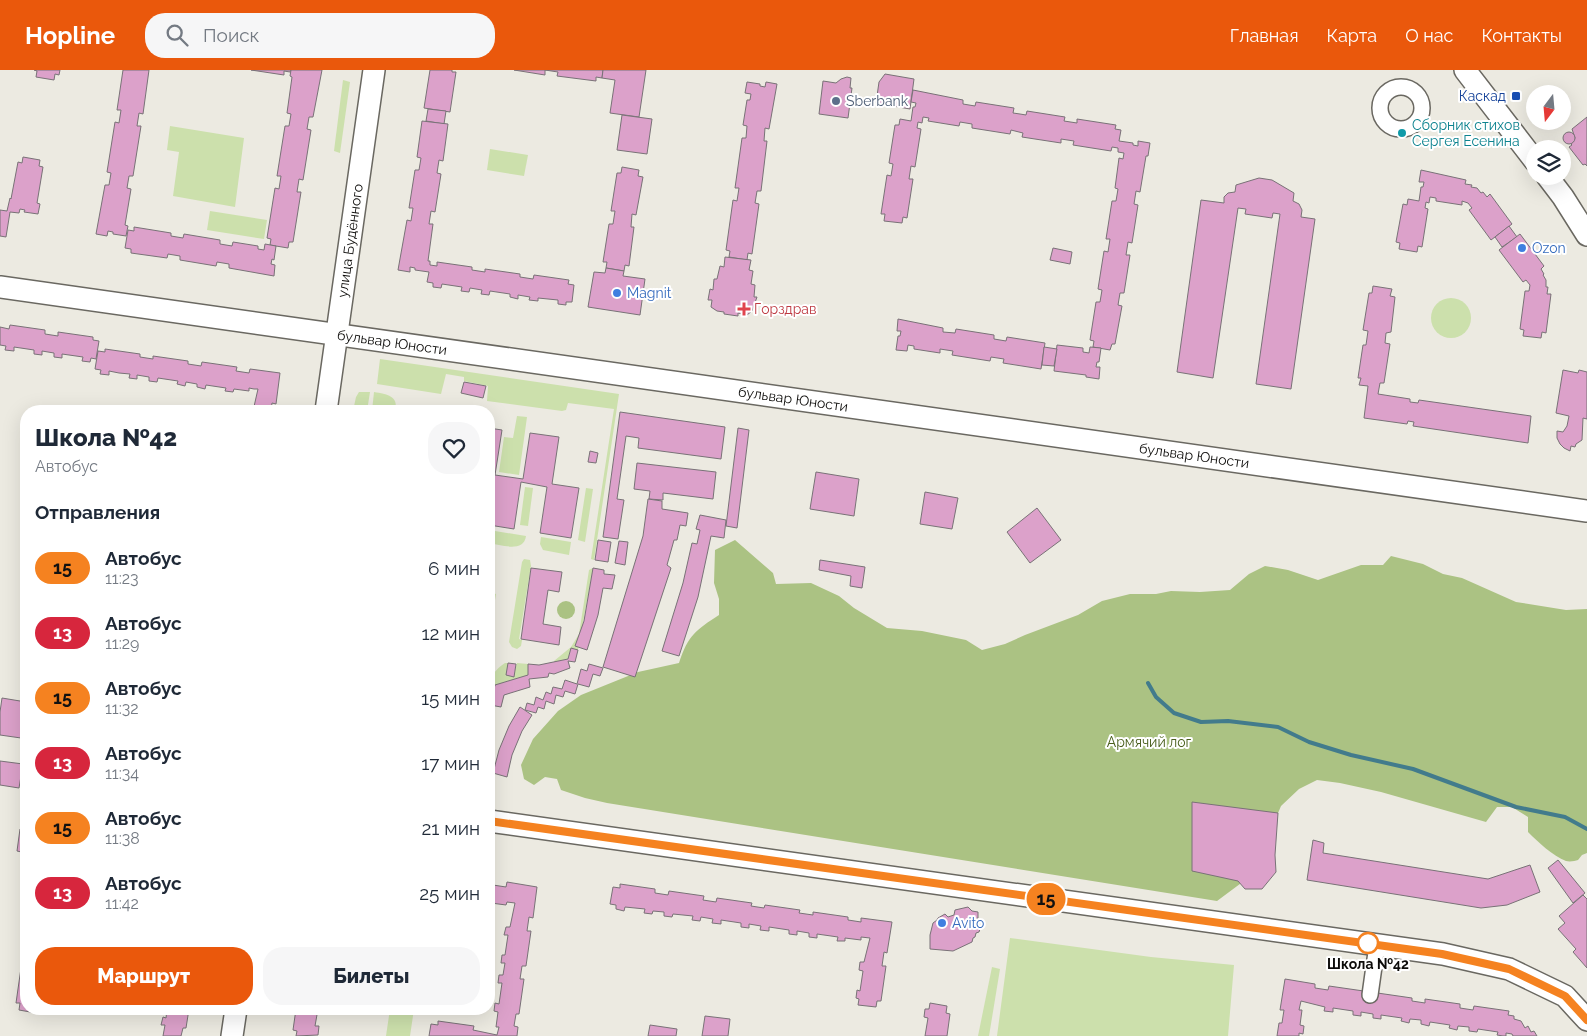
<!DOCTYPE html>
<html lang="ru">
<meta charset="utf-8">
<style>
body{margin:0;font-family:Raleway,sans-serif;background:#f6f6f7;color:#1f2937;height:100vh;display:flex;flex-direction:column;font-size:19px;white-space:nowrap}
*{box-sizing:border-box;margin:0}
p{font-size:16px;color:#747a83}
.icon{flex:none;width:28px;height:28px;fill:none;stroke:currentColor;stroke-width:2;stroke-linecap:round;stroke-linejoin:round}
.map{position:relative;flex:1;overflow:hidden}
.panel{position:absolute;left:20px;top:335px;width:475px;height:610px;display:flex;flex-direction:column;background:#fff;border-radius:20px;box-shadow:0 5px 20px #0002}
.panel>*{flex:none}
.badge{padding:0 10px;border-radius:16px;font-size:18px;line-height:32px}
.needle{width:32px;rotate:196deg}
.buttons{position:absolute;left:1526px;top:15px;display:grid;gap:10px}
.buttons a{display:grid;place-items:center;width:45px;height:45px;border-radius:50%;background:#fff;box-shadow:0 5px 20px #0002;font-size:25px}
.map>.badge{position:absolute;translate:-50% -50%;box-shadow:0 0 0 2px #fff}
h2{padding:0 15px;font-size:19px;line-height:45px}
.round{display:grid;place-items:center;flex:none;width:52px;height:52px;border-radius:20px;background:#f6f6f7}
.summary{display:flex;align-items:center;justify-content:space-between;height:85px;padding:0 15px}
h1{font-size:24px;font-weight:800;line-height:38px}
.action{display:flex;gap:10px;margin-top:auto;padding:10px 15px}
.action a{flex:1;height:58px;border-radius:20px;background:#ea580c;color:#fff;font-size:20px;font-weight:800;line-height:58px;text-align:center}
.action a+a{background:#f6f6f7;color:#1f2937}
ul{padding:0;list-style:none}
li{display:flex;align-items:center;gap:15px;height:65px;padding:0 15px}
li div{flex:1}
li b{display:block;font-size:19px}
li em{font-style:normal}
li .badge{min-width:55px;font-weight:700;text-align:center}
header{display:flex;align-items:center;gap:30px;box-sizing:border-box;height:70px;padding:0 25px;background:#ea580c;color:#fff}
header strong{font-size:24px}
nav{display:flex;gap:28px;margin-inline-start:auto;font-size:18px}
.search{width:350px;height:45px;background:#f6f6f7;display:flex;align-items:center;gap:12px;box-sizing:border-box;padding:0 18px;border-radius:20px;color:#747a83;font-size:19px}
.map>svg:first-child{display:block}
.green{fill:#cce0ac}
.forest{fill:#abc283}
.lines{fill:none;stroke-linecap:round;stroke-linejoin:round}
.stream{stroke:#427b8c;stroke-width:4}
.building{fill:#dca1ca;stroke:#797277}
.street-casing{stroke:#6a6861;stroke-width:18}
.secondary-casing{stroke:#6a6861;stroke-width:24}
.street{stroke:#fff;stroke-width:15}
.secondary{stroke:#fff;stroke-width:21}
.line-casing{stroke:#fff;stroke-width:11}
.line{stroke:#f58220;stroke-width:8}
.transit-dot{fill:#1a4fb4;stroke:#fff;stroke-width:2}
.service-dot{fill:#5c6f8a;stroke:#fff;stroke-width:2}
.culture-dot{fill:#0f9aa8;stroke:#fff;stroke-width:2}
.shop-dot{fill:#3f7fe0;stroke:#fff;stroke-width:2}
.health-dot{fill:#e0444e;stroke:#fff;stroke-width:2}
.stop-dot{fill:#fff;stroke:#f58220;stroke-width:2.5}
.labels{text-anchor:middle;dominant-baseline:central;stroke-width:4;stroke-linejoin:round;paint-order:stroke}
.transit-label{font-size:14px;fill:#164399;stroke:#fff;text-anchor:end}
.service-label{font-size:14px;fill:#4e5e75;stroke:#fff;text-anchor:start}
.culture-label{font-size:14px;fill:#0d838f;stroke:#fff;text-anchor:start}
.street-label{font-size:14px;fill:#0d0c0a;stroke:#fff}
.shop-label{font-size:14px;fill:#366cbe;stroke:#fff;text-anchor:start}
.health-label{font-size:14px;fill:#be3a42;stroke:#fff;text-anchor:start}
.park-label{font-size:14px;fill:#495e1c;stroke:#fff}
.stop-label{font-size:14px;font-weight:bold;fill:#0d0c0a;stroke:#fff}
</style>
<header>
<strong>Hopline</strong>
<div class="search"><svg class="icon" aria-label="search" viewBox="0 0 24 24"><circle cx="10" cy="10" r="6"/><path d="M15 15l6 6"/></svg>Поиск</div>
<nav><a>Главная</a><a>Карта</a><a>О нас</a><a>Контакты</a></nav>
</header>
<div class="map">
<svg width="1587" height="966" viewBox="0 0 1587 966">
<rect width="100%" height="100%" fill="#eceae1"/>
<g class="green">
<path d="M343,10L350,12L340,83L334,81Z"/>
<path d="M170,56L244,68L235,137L173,126L179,82L167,80Z"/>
<path d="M490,79L528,85L524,106L487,100Z"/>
<path d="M210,141L267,150L264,169L207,160Z"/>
<circle cx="1451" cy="248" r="20"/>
<path d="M380,289L619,324L594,490L591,489L614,339L568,333L566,340L562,341L487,331L488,316L464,311V307L446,304L441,324L377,314Z"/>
<path d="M359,322H370L367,341H353L356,327Z"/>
<path d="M374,322C387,324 399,326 395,341H372Z"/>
<path d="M517,346L527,347L519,405L499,402L504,367L513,368Z"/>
<path d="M525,417L533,418L528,456L520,455Z"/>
<path d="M586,418L593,419L585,472L578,470Z"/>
<path d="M489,460L526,466C524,483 501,475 489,473Z"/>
<path d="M541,467L571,472L569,485L543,480L540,474Z"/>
<path d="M524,489L530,490L531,496L519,569L522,570L521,576L517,579L512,577L509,572L522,492Z"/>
<path d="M593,498L578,580L571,578L568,589L554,592V591L571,577L579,564L589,500Z"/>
<path d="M489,522L496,524L489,566L494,567L495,570L491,594L489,598Z"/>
<path d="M505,593H508L506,605L513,607L517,593L528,594V605L495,615L489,641C489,621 485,606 505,593Z"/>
<path d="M1010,868L1151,887L1234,895L1228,966H997Z"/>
<path d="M992,897L1000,899L989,966H978Z"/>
<path d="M390,939H414L410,966H386Z"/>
</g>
<g class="forest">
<path d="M735,470L773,503L776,514L811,513L839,526L854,538L887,558L922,561L966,570L982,580L1005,574L1025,565L1078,545L1102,531L1130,524H1156L1171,521L1200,522L1230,520L1249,504L1265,496L1288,500L1318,510L1361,495H1383L1391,486L1423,494L1443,504L1462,508L1516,532L1566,540L1587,539V783L1582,785L1578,790C1575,791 1570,792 1566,791C1553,786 1538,772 1528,762V747L1512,737H1497L1486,752L1381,722L1340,713L1317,710L1299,719L1281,736L1252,805L1217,831L607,733L585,728L561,720L557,709L545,707L534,715L524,709L521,695L533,669L558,641L581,625L638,602L679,593C688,565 696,560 719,545V529L714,513L715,480Z"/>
<circle cx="566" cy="540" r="9"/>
</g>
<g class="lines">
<path class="stream" d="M1148,613L1156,627L1174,643L1201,652L1228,651L1278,657L1309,672L1351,685L1413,699L1516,737L1565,747L1587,759"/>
</g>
<g class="building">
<path d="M34,0H60L59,5L55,4L54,10L36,7L37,1Z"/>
<path d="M123,0H149L143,44L139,43L137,56H141L133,106H129L127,118L131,119L125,155L128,156L126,166L113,164V162L108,161L107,166L96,164L105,115H109L111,103L107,102L115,52L119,53L121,40H117Z"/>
<path d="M251,0H291L290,2L284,1V5Z"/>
<path d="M291,0H322L313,47H309L307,59L311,60L303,110L299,109L297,122H301L293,172H289L288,178L270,175L271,169L267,168L275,118L279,119L281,106H277L285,56H289L291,44L287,43L292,7L290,6Z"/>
<path d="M430,0H452V2H456L450,42L424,38Z"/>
<path d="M514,0H603L602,8L596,7V11L557,6L558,2L545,0V5Z"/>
<path d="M603,0H646L639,47L610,43L615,10L602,8Z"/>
<path d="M885,4L914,9L910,39L876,33L879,12Z"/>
<path d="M847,7L851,8L850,18H852L848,48L819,44L823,11L836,13L841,9Z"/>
<path d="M747,12L760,14V16L765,17L766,12L777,14L769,59L765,58L764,71H767L761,121H757L755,133L759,134L752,184L748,183L747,190L729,187L730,181L726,180L733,130L737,131L739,118H735L742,68H746L747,56L743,55L747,30H750L751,24L745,23Z"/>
<path d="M913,20L963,30V34L975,36L976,32L1014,38L1013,43L1020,44L1026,45L1027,41L1065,47L1064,51L1077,53V49L1116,55L1115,59L1121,60L1119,71L1133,73V75L1138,76V71L1150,73L1148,86H1146L1140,122L1136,121L1134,134L1138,135L1132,173L1128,172L1126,185H1130L1124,223H1120L1118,235L1122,236L1115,274H1112L1110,280L1093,277L1094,271L1090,270L1096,232H1100L1102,220L1098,219L1104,181L1108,182L1110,169H1106L1112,131H1116L1118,119L1115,118L1119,88L1123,89L1124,83L1118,82V78L1112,77L1111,81L1073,75L1074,71L1061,69V73L1022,67L1023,63L1011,60L1010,64L972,58V54L960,52L959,56L928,51L929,48L923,47L922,53L918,52L917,58L921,59L915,97L911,96L909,109H913L907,148L903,147L902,153L884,151L885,144H881L887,105L891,106L893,94L889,93L895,55H899L900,49L911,51L913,37H915L916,33L911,32Z"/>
<path d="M428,39L446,41L444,54L426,51Z"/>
<path d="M622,45L652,49L647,84L617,80Z"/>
<path d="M1587,47V96L1585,94L1583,95L1569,77L1572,75L1571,74L1575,68L1572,59Z"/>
<path d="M422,51L448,54L443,91L439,90L437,103L441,104L435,142L431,141L429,154H433L428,191H430V195L437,196V192L472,197V200L485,202V199L520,204V207L533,209L534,205L569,210L568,214L574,215L572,232H566V235L558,234V230L538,228V231L529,230L530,227L518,225V229L510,227V224L490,221L489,225L481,224L482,220L470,218L469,222L461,221L462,217L442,214L441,218L433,217V213L427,212L429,202L415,200V198L410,197V202L398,200L407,150L411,151L413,138H409L415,100H419L421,88L417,87Z"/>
<circle cx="1569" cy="68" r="6"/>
<path d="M23,87L40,90L39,96L43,97L37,133L40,134L38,144L24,142L25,140L20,139L19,143L10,142L6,167L0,166V140L7,141L10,128L11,129L18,92L22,93Z"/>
<path d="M622,97L639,100L638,106L643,107L636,145L632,144L631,157H634L629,196L625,195L624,201L606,198L607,192H603L609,154H613L615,141H611L617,103H621Z"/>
<path d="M1421,100L1466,110L1465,114L1472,115L1471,117L1477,118L1481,123L1483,122L1487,127L1490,124L1512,154L1491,170L1469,140L1472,138L1468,133L1462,131V135L1436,131V128L1430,127L1429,133L1426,132L1425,138L1428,139L1422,177L1418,176L1417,182L1399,179L1400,173L1396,172L1403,134L1407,135L1408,129L1419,131L1421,117H1423L1424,112H1419Z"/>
<path d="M1259,108L1272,110L1294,123L1293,131L1299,134L1302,140L1301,147L1315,149L1291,319L1256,314L1280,144L1273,143L1272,148L1245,144L1246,139L1238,138L1213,308L1177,302L1201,130L1224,133V127L1228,123L1235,122L1236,115Z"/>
<path d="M1509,156L1517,167L1502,177L1495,167Z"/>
<path d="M134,157L171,163V166L183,168L184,164L220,170V174L232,176L233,172L258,176V179L264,180L265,174L276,176L274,190L272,189L271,194L275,195L274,206L229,198V194L217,192L216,196L180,190V186L168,184L167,188L131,183V179L125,178L128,160L134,161Z"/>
<path d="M1520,164L1544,196L1541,199L1544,204L1543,205L1546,210V217H1548L1547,224H1551L1546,263L1542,262L1541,268L1523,266L1524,260L1520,259L1525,221H1529L1530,215L1526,210L1523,212L1499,180Z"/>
<path d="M1053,178L1072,182L1070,194L1050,190Z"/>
<path d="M725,187L751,190L749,200L753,201L751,214L755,215L754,227H757L752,241L747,245L738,243V246L724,244V242L717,241L711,237L712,230H708L710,219L713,220L714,209H717L720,196L724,197Z"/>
<path d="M606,198L624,201L623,206L645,209L640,245L588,237L594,202L605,203Z"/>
<path d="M1373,216L1392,219L1390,226L1395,227L1391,262L1386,263L1385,273L1390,274L1384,313H1380L1378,324L1410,329V332L1418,333L1419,330L1531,346L1528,373L1413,356L1414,352L1408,351L1407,354L1364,348L1368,316L1359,315L1361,308H1358L1363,275H1366L1368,261L1363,260L1369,223H1372Z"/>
<path d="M898,249L943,258V262L955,263L956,259L994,265V269L1006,271L1007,267L1045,273L1041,299L1003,293L1004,289L991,287L990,291L952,285L953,281L940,279V283L914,279V276L908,275L907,281L896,280L898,266H900L901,261H897Z"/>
<path d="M10,255L45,260V264L58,266V262L93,267V270L99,271L96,289L91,288L90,292L82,291L83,287L62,284V288L54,287V283L42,281V285L34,284V280L14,277V281L5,280L6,276L0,275V257L9,259Z"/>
<path d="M1057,275L1083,278V282L1089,283L1090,277L1101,278L1099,292H1097L1096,297H1100L1099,309L1086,307V305L1054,301Z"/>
<path d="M1044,277L1057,279L1054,296L1042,295Z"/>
<path d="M105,279L140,284V287L153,289V286L188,291V294L201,296L202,292L237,297L236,301L249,303L250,299L280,303L276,334L272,333L271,341H253L258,319H254L249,318V321L234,319L233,322L225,321L226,318L206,315L205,319L197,317V314L186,312L185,316L177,314L178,311L158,308L157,312L149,311V307L137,305V309L129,308L130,304L119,303L109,301V305L100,304L101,300L95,299L98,281L105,282Z"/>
<path d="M1563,300L1578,303L1579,300L1587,302V349L1583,348L1582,370L1576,374L1575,377L1571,376L1570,381L1564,378L1560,374L1557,368V361L1563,362L1567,356L1569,346L1556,343Z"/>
<path d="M464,312L486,316L483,328L461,323Z"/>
<path d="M620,342L725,357L721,389L638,378L639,368L626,366L617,429L624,430L618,469L603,467Z"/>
<path d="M489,358L502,360L495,405L523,409L530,363L559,367L552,414L579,418L571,468L540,463L547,417L521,412L514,459L489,455L494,411L489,410Z"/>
<path d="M738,358L749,360L737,458L726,456Z"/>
<path d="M590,381L598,383L596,393L588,392Z"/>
<path d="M637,393L716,402L713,429L663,423V430L649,429L650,421L634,419Z"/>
<path d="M816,402L859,409L854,446L810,439Z"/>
<path d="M925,422L958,428L952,459L920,454Z"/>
<path d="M648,429L662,431V439L688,443L686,456L680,455L677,470H674L667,495L671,498L635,607L603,597L643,466Z"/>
<path d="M1037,438L1061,470L1030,493L1007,462Z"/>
<path d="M700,445L726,450L724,468L711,466L698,527L679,586L662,581L683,513L692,473L697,474L700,460L696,459Z"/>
<path d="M598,470L611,472L608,492L595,490Z"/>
<path d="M619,471L628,472L625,495L615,493Z"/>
<path d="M820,490L865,497L862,518L850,516L851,506L819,500Z"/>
<path d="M531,498L562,502L559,522L548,520L543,554L561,557L559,575L521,569Z"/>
<path d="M593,498L604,500V504L615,505L612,519L603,518L598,545L587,580L575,576L584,551Z"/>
<path d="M571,578L578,580L575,592L568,591L570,598L554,604L549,603L548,607L529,609L530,617L504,625L501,637L490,635L495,615L528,605V594L539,595L568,589Z"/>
<path d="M508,593L516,594L514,607L506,605Z"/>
<path d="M589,594L603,598L600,606L593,604L589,617L578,614L575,624L565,621L563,627L556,625L554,634L546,631L544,639L538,637L536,643L525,640L527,633L534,635L536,627L543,630L546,622L551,624L553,617L562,619L565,610L577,614L581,599L587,601Z"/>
<path d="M2,628L26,632L21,668L0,665V642Z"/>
<path d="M520,637L532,645L522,661L512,685L507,707L493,703L499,680L509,656Z"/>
<path d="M0,691L23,694L19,718L0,715Z"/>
<path d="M1192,732L1278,743L1275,785L1276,802L1262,819H1245L1238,811L1192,801Z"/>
<path d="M20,759L26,760V783L17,781Z"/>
<path d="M1313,770L1324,773L1323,783L1488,809L1530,795L1540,822L1507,835L1481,838L1307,810Z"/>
<path d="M1558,790L1585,823L1573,833L1548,798Z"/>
<path d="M489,810L494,811L493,815L506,817L507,812L537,817L533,848L529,847L527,861H531L526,896H522L520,909H524L519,944H516L514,956L518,957L517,966H429L431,954L438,955V951L474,956L473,960L497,965L499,957H496L498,942L494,941L495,933L499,934L502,913H498L499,905H503L505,893H501L502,885H505L508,865H504L506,857H510L515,833L507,832L506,835L491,833V836H489Z"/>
<path d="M620,814L655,819V823L668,825L669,821L704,826L703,830L716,832L717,828L752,833L751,836L764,838L765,835L800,840L799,843L813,845V842L848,847V850L861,852V848L892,852L887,883L884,882L882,896H886L881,931H877L876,937L858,935L859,929L856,928L857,920L860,921L863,901L859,900L860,892H864L870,868L861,867V870L845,868V871H837L838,867L817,864V868L809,867V863L797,861V865L789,864V860L769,857V861L760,860L761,856L749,854V858L741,857V853L721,850V854L712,853L713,849L701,847L700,851L692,850L693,846L673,844L672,847L664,846V842L653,841L652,844L644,843L645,839L625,837L624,841L616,839V835L610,834L613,817L620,818Z"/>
<path d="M1583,825L1587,829V898L1573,882L1576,879L1558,859L1565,853L1559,846Z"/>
<path d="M968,837L972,841L978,842V848L975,849L980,859L979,862L976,863L975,867L973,868L972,872L953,881L930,879V865L933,853L937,850L938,848L945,844L948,847L954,845L955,840Z"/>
<path d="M26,889V939H37L36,943L19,940L20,933H16L21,898H25Z"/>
<path d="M1285,909L1315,914V918L1328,920L1329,916L1412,928V931L1425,933V929L1460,934V938L1473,940L1474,936L1509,941L1508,945L1514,946V949L1521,951L1525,958L1528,956L1531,962L1534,961L1537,966H1513L1512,964L1506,963V966H1503L1497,965L1498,962L1478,959L1477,962L1469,961V957L1458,956L1457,960L1449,958L1450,955L1430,952L1429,956L1421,954V950L1410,949L1409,953L1401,951L1402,948L1381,945V949L1373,948V944L1361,942V946L1353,945V941L1333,938V942L1324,941L1325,937L1301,931L1299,940H1302L1300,955L1304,956L1303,964L1299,963V966H1277L1279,953H1282L1284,940H1280Z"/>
<path d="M930,933L947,936L946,943L950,944L947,966H925L928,948L924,947L925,939H929Z"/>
<path d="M167,939H189L186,958H183L181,966H163L165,955H161L163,947L166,948Z"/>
<path d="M296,939H318L315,956H319L318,965L296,966L297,961L293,960Z"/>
<path d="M705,946L730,949L728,966H702Z"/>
<path d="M650,955L677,959L676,966H648Z"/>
</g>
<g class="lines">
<defs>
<g id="street">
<circle cx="1401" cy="38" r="21"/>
<path d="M1370,925L1377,875"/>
</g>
<g id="secondary">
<path d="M1465,0L1535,91"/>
<path d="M1547,106L1563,127L1587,165"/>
<path id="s1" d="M0,217L1587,441"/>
<path id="s2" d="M326,341L374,0"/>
<path d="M489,751L1443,884L1509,899L1565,926L1587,950"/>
<path d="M232,966L236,939"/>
</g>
</defs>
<use href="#street" class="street-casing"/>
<use href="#secondary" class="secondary-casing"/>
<use href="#street" class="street"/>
<use href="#secondary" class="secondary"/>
</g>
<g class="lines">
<defs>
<path id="line" d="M489,751L1442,884L1509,899L1565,926L1587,950"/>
</defs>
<use href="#line" class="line-casing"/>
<use href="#line" class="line"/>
</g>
<rect class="transit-dot" x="1511" y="21" width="10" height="10" rx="2.5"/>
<circle class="service-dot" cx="836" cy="31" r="5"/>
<circle class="culture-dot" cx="1402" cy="63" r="5"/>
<g class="shop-dot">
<circle cx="1522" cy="178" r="5"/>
<circle cx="617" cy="223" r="5"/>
<circle cx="942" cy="853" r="5"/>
</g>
<path class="health-dot" d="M741.5 231.5h5v5h5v5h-5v5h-5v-5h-5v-5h5z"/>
<circle class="stop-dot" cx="1368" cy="873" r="10"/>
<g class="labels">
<g class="transit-label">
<text x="1506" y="26">Каскад</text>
</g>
<g class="service-label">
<text x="846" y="31">Sberbank</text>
</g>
<g class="culture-label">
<text x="1412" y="55">Сборник стихов<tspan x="1412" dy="16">Сергея Есенина</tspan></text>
</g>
<g class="street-label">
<text stroke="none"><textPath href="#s2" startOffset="172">улица Будённого</textPath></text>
<text stroke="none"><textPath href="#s1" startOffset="396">бульвар Юности</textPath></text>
<text stroke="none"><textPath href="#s1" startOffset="801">бульвар Юности</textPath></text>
<text stroke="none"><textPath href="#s1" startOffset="1206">бульвар Юности</textPath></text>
</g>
<g class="shop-label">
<text x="1532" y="178">Ozon</text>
<text x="627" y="223">Magnit</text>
<text x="952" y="853">Avito</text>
</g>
<g class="health-label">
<text x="754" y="239">Горздрав</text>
</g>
<g class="park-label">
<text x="1149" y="672">Армячий лог</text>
</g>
<g class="stop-label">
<text x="1368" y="894">Школа №42</text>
</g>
</g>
</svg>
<div class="buttons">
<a><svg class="needle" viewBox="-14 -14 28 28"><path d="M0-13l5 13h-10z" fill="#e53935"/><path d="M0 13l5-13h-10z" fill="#747a83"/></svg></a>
<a><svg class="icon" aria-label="layers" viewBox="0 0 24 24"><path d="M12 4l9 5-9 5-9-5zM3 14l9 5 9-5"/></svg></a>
</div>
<b class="badge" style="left:1046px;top:829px;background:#f58220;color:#111">15</b>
<section class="panel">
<div class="summary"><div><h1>Школа №42</h1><p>Автобус</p></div><a class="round"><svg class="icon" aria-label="heart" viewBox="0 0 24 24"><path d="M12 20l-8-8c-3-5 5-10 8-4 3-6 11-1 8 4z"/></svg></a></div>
<h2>Отправления</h2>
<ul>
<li><span class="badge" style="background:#f58220;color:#111">15</span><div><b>Автобус</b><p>11:23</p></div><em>6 мин</em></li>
<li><span class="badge" style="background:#d7263d;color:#fff">13</span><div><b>Автобус</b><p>11:29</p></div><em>12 мин</em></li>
<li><span class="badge" style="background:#f58220;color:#111">15</span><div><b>Автобус</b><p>11:32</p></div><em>15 мин</em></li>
<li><span class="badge" style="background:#d7263d;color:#fff">13</span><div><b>Автобус</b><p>11:34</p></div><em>17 мин</em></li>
<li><span class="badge" style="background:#f58220;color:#111">15</span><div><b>Автобус</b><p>11:38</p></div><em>21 мин</em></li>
<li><span class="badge" style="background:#d7263d;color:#fff">13</span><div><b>Автобус</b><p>11:42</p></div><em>25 мин</em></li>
</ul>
<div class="action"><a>Маршрут</a><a>Билеты</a></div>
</section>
</div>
